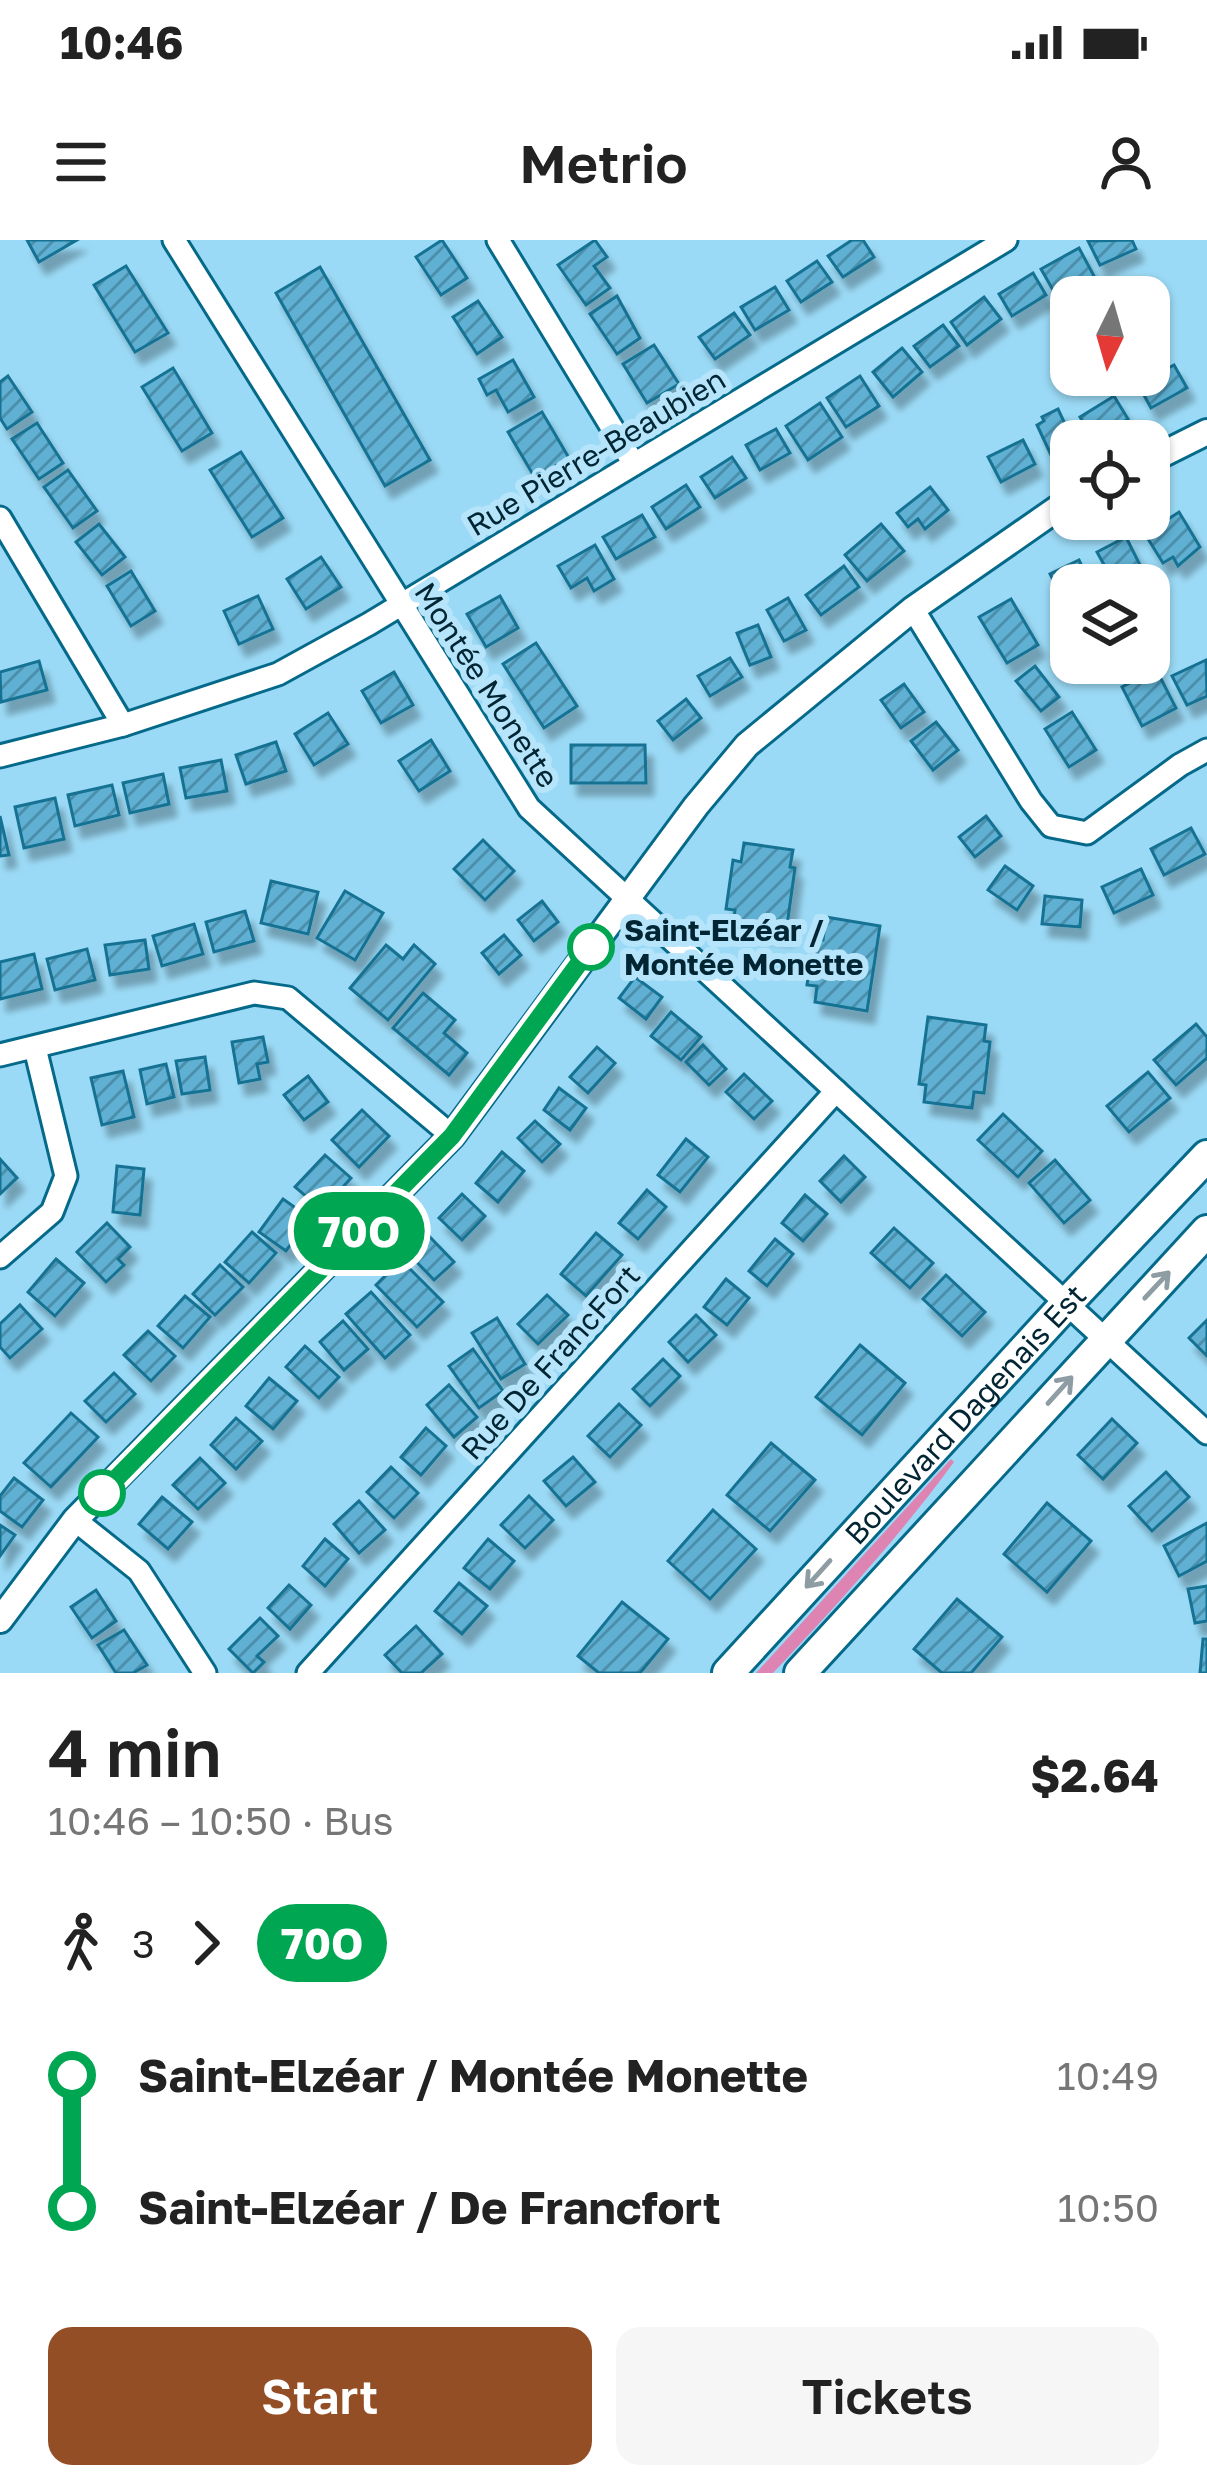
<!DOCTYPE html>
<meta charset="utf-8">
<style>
body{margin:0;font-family:"Golos Text",sans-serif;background:#f6f6f6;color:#222;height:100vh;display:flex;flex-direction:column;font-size:45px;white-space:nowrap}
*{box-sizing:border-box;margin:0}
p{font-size:39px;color:#767676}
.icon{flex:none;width:66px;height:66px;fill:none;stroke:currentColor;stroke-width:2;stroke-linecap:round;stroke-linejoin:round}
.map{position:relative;height:1433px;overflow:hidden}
.sheet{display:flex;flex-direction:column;background:#fff;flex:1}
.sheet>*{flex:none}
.badge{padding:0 24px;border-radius:39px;font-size:42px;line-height:78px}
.needle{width:78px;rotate:185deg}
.buttons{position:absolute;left:1050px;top:36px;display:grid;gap:24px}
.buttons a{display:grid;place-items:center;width:120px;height:120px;border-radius:24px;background:#fff;box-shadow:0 3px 9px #0004;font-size:60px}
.map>.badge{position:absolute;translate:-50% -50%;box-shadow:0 0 0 6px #fff}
.legs{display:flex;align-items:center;gap:18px;height:132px;padding:0 48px;font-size:39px}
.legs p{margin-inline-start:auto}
.head{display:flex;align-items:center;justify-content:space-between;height:204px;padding:0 48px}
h1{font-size:66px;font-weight:600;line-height:90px}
.button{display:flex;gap:24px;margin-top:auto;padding:24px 48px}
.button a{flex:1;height:138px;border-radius:24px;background:#944e26;color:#fff;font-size:48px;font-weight:600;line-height:138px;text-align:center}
.button a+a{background:#f6f6f6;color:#222}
ul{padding:0 48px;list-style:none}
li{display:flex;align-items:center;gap:42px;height:132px;font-size:45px}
li i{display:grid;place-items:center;width:18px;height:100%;margin:0 15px;background:currentColor}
li i::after{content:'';width:30px;height:30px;margin:-15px;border:9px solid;border-radius:50%;background:#fff}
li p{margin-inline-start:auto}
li:first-child i{background:linear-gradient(#0000 50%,currentColor 0)}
li:last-child i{background:linear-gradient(currentColor 50%,#0000 0)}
.status{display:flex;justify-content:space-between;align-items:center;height:84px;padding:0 60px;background:#fff;direction:ltr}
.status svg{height:33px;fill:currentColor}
header{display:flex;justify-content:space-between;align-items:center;height:156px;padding:0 48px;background:#fff;font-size:54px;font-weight:600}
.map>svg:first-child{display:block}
.green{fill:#de84b3}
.building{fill:url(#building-hatch);stroke:#177293;stroke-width:3;filter:url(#shadow)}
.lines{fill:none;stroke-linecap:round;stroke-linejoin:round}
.minor-casing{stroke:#056a8a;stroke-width:27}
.tertiary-casing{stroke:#056a8a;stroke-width:30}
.secondary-casing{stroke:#056a8a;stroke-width:36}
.minor{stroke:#fff;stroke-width:21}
.tertiary{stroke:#fff;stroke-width:24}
.secondary{stroke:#fff;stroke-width:30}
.oneway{stroke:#8d9da3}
.line-1-casing{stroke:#fff;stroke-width:27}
.line-1{stroke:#00a651;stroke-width:18}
.stop-1-dot{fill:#fff;stroke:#00a651;stroke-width:6}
.labels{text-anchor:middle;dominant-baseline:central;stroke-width:12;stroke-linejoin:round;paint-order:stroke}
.street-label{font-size:30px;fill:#012533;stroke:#b6e4fa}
.stop-label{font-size:30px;font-weight:bold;fill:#012533;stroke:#b6e4fa;text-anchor:start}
</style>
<div class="status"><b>10:46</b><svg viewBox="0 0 49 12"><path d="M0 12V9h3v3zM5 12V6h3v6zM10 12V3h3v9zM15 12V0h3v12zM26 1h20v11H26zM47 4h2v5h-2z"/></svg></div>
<header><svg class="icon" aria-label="menu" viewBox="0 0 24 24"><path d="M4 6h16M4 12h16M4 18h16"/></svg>Metrio<svg class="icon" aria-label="person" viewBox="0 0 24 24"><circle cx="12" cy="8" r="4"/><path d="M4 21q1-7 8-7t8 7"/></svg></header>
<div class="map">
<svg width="1207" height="1433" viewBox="0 0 1207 1433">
<defs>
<pattern id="building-hatch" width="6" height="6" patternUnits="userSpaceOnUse" patternTransform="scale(3)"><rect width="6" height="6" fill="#5eb0d2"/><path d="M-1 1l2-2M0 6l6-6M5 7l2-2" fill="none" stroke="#4b8fab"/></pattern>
<filter id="shadow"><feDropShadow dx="7" dy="12" stdDeviation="3" flood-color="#0004"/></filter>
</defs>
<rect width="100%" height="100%" fill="#9bdaf6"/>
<path class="green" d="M951,1219L954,1222C899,1297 837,1365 773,1433H756Z"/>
<g class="building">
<path d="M27,0H77L39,22Z"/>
<path d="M442,0L467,38L441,55L416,17Z"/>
<path d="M595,0L607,17L594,26L610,48L586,65L558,25Z"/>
<path d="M852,0H863L874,17L843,37L828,16Z"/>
<path d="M1132,0L1136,9L1100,25L1088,1Z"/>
<path d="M1079,8L1094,36L1057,57L1041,29Z"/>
<path d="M817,21L832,42L801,62L787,41Z"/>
<path d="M126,26L168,93L135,112L94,45Z"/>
<path d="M320,27L430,220L385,246L276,53Z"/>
<path d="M1033,33L1046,55L1012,76L999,54Z"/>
<path d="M775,47L789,70L755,90L741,67Z"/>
<path d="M617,56L640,98L617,114L590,74Z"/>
<path d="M984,57L1001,79L967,105L951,82Z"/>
<path d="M478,61L502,97L477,114L453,77Z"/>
<path d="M734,73L750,95L715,119L699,97Z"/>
<path d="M943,85L959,106L930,127L914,106Z"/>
<path d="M654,105L679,144L647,163L623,124Z"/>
<path d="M902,108L922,132L893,157L873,132Z"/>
<path d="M513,120L534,157L508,172L496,150L487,155L479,139Z"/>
<path d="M1174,125L1187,148L1151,168L1138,144Z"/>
<path d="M173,128L212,193L182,211L142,147Z"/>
<path d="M8,136L32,172L7,189L0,178V142Z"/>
<path d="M860,136L879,166L846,187L827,158Z"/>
<path d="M1114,156L1128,179L1093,199L1080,177Z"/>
<path d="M820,163L842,197L808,220L786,186Z"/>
<path d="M1058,169L1073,201L1051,215L1037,185L1044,181L1042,177Z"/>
<path d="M542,172L569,218L535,238L508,192Z"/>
<path d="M37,183L63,223L39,239L12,199Z"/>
<path d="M776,189L790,213L760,230L746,205Z"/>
<path d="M1023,200L1035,224L1001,242L988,217Z"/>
<path d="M241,212L283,278L252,297L210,230Z"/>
<path d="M732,217L746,238L715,258L701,237Z"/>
<path d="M68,230L97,271L73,288L44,247Z"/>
<path d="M686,245L700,267L666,289L652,267Z"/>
<path d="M930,247L948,270L925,289L918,279L908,287L897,273Z"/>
<path d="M1179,272L1200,307L1178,326L1173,317L1163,323L1145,294Z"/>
<path d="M642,275L655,297L616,319L603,297Z"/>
<path d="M99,284L125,317L102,335L76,302Z"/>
<path d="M881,284L904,311L867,341L845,315Z"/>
<path d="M1126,297L1141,327L1113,341L1097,312Z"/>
<path d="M595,305L614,339L594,351L587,338L571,348L558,326Z"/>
<path d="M321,317L341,347L306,369L287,339Z"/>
<path d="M1079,320L1091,345H1071V363L1066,366L1050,334Z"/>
<path d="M844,326L859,347L821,375L806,355Z"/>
<path d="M131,331L155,371L131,386L107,346Z"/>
<path d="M258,356L273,389L239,404L224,371Z"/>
<path d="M500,356L518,388L486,407L467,374Z"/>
<path d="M788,358L806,390L784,401L767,370Z"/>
<path d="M1011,359L1038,405L1007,423L979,377Z"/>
<path d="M758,385L771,417L750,425L737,393Z"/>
<path d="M536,403L577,466L544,488L503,424Z"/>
<path d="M730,418L742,437L710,456L698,436Z"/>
<path d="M1206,420L1207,456L1187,465L1172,436Z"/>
<path d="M39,421L47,450L1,462L0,432Z"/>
<path d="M1035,426L1059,457L1041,471L1016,441Z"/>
<path d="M1156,429L1176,468L1142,486L1122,447Z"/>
<path d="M394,432L413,465L381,483L362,451Z"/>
<path d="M904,444L924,472L901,488L881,460Z"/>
<path d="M686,459L701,478L673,500L658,481Z"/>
<path d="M1072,472L1096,510L1069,527L1045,489Z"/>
<path d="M328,473L348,504L314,525L295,494Z"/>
<path d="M936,482L958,510L933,530L911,501Z"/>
<path d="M431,500L450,531L419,551L399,521Z"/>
<path d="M276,502L286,531L246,544L236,515Z"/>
<path d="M571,505H645L646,543H571Z"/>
<path d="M221,520L227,551L186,558L180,528Z"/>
<path d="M163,534L169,564L130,573L123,543Z"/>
<path d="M112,545L119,575L75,586L68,555Z"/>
<path d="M55,558L64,599L24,608L15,567Z"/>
<path d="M0,576L9,615L0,616Z"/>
<path d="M986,576L1001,596L975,617L959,597Z"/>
<path d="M1191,588L1205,614L1164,635L1151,609Z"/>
<path d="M483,600L514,631L485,660L454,629Z"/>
<path d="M744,603L793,610L790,627L795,628L786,693L733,686L735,670L726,669L733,620L741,622Z"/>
<path d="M1005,626L1033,646L1017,670L988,650Z"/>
<path d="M1141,629L1153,655L1114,673L1102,647Z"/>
<path d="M271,641L318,652L308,694L261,683Z"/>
<path d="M345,651L383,673L355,720L317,698Z"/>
<path d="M1045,656L1082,660L1080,687L1042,684Z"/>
<path d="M542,661L558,682L534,701L518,680Z"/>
<path d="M245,671L254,701L214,712L206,682Z"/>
<path d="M826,677L880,686L867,771L815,762L817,746L807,745L814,698L823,700Z"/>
<path d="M194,684L203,714L162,726L153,696Z"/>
<path d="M504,695L521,715L499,734L482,713Z"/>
<path d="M145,700L149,729L110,735L105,705Z"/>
<path d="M386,705L403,719L414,705L435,724L388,780L350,748Z"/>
<path d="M87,709L95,740L55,750L47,719Z"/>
<path d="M34,714L42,749L0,759V722Z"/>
<path d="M635,737L662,757L646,779L619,758Z"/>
<path d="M423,753L455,780L444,793L467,813L449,835L393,788Z"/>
<path d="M671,772L701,797L681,820L651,796Z"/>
<path d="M928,777L986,785L984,801L990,802L984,853L974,852L972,868L924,862L926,845L919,844Z"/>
<path d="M1196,784L1207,797V818L1176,845L1154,820Z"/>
<path d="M263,797L268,822L257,824L260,839L239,843L232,802Z"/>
<path d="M703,805L726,829L709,845L686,822Z"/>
<path d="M597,807L615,823L588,853L570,837Z"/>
<path d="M205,817L210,850L182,854L176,821Z"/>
<path d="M166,824L174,857L147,864L140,830Z"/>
<path d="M123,831L134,877L102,885L91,838Z"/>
<path d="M1148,832L1170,858L1129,892L1107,866Z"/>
<path d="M744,834L772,861L754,879L726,852Z"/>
<path d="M308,836L328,862L304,880L284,855Z"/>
<path d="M559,848L586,868L570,890L544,870Z"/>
<path d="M362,870L389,896L359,927L332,900Z"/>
<path d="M1003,874L1042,911L1018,937L978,900Z"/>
<path d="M535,881L560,904L542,922L518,898Z"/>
<path d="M686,899L708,917L680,952L658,935Z"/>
<path d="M502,912L524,931L498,962L476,943Z"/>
<path d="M325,915L351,938L322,970L295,947Z"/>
<path d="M844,916L865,937L841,962L820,941Z"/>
<path d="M0,919L17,938L0,954Z"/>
<path d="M1055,920L1090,960L1064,983L1029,943Z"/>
<path d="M117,926L144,929L140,975L113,972Z"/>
<path d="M647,950L666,967L638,999L619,983Z"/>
<path d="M462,954L485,976L462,1000L439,978Z"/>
<path d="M805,955L827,974L803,1001L782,983Z"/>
<path d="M283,959L310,978L286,1011L259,992Z"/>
<path d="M107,983L130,1007L118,1019L124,1025L106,1042L77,1012Z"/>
<path d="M894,988L933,1023L910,1048L871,1013Z"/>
<path d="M252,992L276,1013L249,1043L225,1022Z"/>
<path d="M596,993L622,1015L586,1056L561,1034Z"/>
<path d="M429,996L454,1022L434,1040L409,1014Z"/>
<path d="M775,999L793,1014L767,1046L749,1031Z"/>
<path d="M56,1019L84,1043L55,1076L28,1052Z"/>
<path d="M401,1020L443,1062L417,1087L376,1045Z"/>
<path d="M220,1025L243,1047L215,1075L193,1054Z"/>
<path d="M946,1035L985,1072L962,1096L923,1059Z"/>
<path d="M726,1039L749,1058L727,1085L704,1067Z"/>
<path d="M371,1052L410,1095L385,1118L346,1074Z"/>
<path d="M547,1055L568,1075L538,1104L518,1084Z"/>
<path d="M185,1056L210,1077L183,1108L158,1086Z"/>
<path d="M20,1065L42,1089L10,1118L0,1107V1084Z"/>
<path d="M696,1075L716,1095L688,1122L669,1102Z"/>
<path d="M497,1078L525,1124L501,1139L472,1093Z"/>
<path d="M1207,1080V1116L1189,1098Z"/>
<path d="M343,1081L368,1109L344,1130L320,1102Z"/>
<path d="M148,1091L175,1116L151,1141L124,1115Z"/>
<path d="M860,1105L905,1143L862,1195L816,1157Z"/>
<path d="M305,1106L339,1137L319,1158L286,1127Z"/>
<path d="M473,1109L503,1151L479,1168L449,1126Z"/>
<path d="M663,1119L680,1136L650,1166L633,1149Z"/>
<path d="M114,1133L135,1154L106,1182L85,1161Z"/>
<path d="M269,1138L297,1161L273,1189L246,1166Z"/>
<path d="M449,1145L477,1177L454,1197L427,1165Z"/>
<path d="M619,1164L641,1185L610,1217L588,1196Z"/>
<path d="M71,1173L98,1197L51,1247L24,1223Z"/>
<path d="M236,1178L262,1201L236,1229L211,1205Z"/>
<path d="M1112,1179L1137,1203L1103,1239L1078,1215Z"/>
<path d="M426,1188L446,1206L421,1235L401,1217Z"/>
<path d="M771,1203L815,1240L770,1291L727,1255Z"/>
<path d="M573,1217L595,1242L566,1266L544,1241Z"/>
<path d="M200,1218L225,1243L198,1269L173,1245Z"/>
<path d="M391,1227L418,1253L394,1278L367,1252Z"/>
<path d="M1166,1232L1189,1257L1152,1291L1129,1266Z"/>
<path d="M14,1238L43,1260L22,1287L0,1271V1256Z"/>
<path d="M529,1256L553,1280L525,1308L501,1285Z"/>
<path d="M162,1257L192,1282L168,1309L139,1284Z"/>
<path d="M359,1261L385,1290L359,1313L334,1284Z"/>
<path d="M1047,1263L1091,1301L1047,1352L1004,1314Z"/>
<path d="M713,1270L756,1309L710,1359L668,1321Z"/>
<path d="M1207,1283V1321L1179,1336L1164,1306Z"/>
<path d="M0,1285L15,1295L0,1316Z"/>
<path d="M325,1299L348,1319L325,1346L303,1326Z"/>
<path d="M488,1299L514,1321L490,1349L464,1328Z"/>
<path d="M459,1343L487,1366L462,1394L435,1371Z"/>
<path d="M289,1345L311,1365L290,1389L268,1368Z"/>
<path d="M1207,1346V1381L1195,1383L1188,1349Z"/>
<path d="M96,1350L116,1381L92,1398L71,1367Z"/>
<path d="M957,1359L1002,1397L971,1433H942L914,1409Z"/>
<path d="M622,1362L668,1399L640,1433H599L578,1416Z"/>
<path d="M260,1378L278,1396L257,1416L264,1422L253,1433L229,1409Z"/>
<path d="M416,1386L442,1414L421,1433H402L385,1415Z"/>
<path d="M124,1390L147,1425L133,1433H116L98,1405Z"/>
<path d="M1203,1399H1207V1433H1200Z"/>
</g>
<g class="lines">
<defs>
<g id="minor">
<path d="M174,0L529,568L1207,1193"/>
<path d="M498,0L634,224"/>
<path d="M0,278L123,485"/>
<path d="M913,369L1031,561L1051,586L1087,593L1180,525L1207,510"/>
<path d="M0,516L123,485L278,434L369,384L1006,0"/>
<path d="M0,815L254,753L288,758L452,896"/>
<path d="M0,1017L52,972L66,936L35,808"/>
<path d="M75,1280L139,1331L205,1433"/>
<path d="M308,1433L836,851"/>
</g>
<g id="tertiary">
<path d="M1149,221L1207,192"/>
<path d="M0,1380L75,1280L452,896L696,566L747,505L913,369L1071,259"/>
</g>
<g id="secondary">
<path id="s1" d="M728,1433L1068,1062L1207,916"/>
<path d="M800,1433L1207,991"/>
</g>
</defs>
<use href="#minor" class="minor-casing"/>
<use href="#tertiary" class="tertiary-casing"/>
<use href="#secondary" class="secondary-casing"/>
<use href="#minor" class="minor"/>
<use href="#tertiary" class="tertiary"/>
<use href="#secondary" class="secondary"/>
</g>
<defs><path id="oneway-shaft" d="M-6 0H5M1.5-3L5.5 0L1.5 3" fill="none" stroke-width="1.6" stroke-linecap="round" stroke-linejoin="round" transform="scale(3)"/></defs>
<g class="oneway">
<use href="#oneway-shaft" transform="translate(1157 1045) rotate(-47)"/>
<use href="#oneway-shaft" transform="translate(1060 1150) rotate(-48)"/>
<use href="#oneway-shaft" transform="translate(818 1334) rotate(132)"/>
</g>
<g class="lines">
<defs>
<path id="line-1" d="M102,1253L452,896L591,707"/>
</defs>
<use href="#line-1" class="line-1-casing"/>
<use href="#line-1" class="line-1"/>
</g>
<g class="stop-1-dot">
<circle cx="591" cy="707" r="21"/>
<circle cx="102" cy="1253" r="21"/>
</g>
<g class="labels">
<g class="street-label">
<text transform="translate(596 212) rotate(-31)">Rue Pierre-Beaubien</text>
<text transform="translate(487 445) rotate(57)">Montée Monette</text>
<text transform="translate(550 1122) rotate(-48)">Rue De FrancFort</text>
<text stroke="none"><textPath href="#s1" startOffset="351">Boulevard Dagenais Est</textPath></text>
</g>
<g class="stop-label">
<text x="624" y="690">Saint-Elzéar /<tspan x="624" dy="34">Montée Monette</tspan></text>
</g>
</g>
</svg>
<div class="buttons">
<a><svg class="needle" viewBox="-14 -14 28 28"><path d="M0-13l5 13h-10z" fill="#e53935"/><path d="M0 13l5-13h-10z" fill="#767676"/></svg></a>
<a><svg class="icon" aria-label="locate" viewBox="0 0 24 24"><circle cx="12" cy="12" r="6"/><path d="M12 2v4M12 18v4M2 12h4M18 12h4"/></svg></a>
<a><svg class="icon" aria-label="layers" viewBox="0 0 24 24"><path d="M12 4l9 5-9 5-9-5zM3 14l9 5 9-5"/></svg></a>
</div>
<b class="badge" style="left:359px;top:991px;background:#00a651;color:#fff">70O</b>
</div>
<section class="sheet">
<div class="head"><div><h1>4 min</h1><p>10:46 – 10:50 · Bus</p></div><b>$2.64</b></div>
<div class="legs"><svg class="icon" aria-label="walk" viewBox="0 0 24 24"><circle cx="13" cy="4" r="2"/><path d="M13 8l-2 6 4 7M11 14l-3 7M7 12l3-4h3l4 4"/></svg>3<svg class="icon" aria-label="forward" viewBox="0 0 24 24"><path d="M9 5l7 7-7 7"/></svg><b class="badge" style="background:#00a651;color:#fff">70O</b></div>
<ul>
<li><i style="color:#00a651"></i><b>Saint-Elzéar / Montée Monette</b><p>10:49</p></li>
<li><i style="color:#00a651"></i><b>Saint-Elzéar / De Francfort</b><p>10:50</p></li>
</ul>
<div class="button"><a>Start</a><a>Tickets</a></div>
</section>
